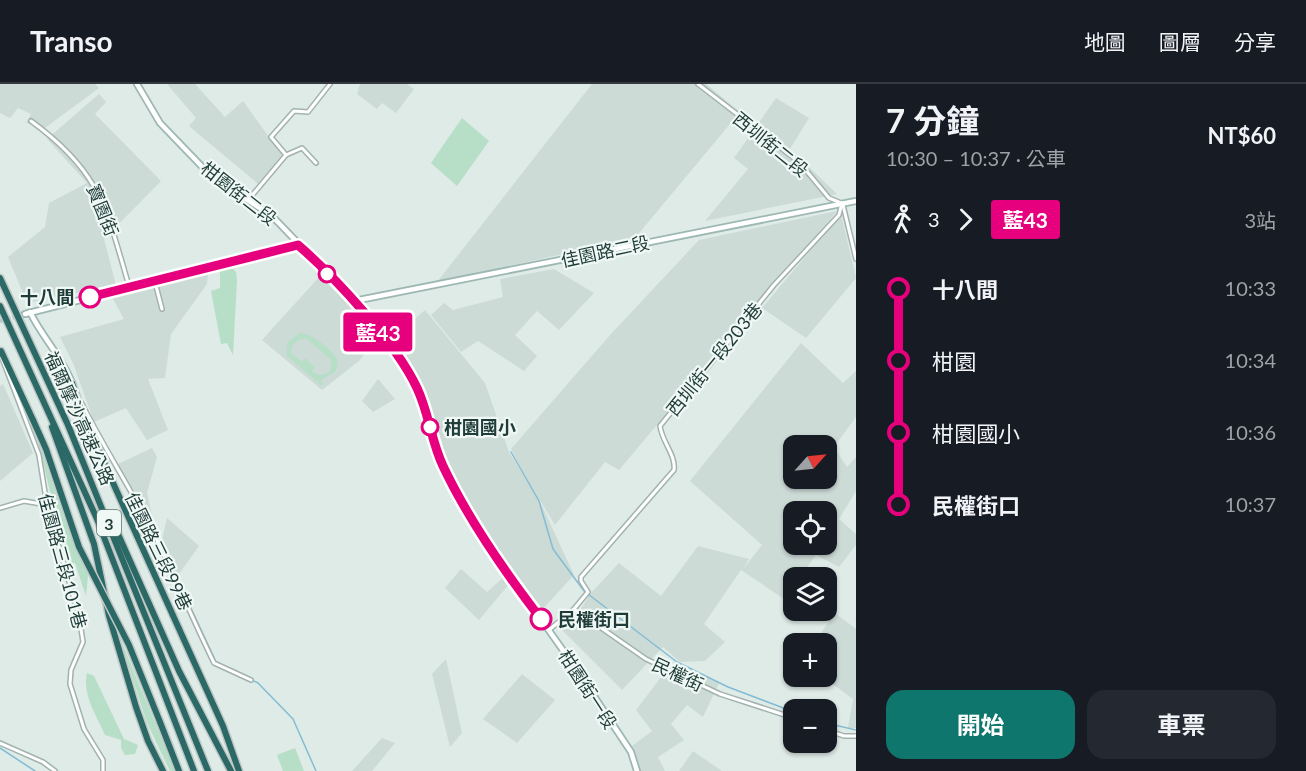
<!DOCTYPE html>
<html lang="zh-TW">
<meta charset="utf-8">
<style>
body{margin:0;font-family:Lato,"Noto Sans TC",sans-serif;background:#242831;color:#f1f3f6;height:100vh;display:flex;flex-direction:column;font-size:22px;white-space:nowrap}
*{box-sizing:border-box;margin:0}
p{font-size:20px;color:#9ea1a6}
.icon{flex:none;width:33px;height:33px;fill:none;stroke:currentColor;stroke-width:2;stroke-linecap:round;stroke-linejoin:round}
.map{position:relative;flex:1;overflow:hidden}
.sheet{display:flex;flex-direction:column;background:#171b24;width:450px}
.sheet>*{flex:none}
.badge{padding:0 12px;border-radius:4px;font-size:21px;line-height:39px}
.needle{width:39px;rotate:63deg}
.controls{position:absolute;left:783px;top:351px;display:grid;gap:12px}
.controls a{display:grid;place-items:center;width:54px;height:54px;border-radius:12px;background:#171b24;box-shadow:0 2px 4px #0004;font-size:30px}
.map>.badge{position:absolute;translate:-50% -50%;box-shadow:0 0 0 3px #fff}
.legs{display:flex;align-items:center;gap:9px;height:66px;padding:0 30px;font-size:20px}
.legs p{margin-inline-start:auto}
.overview{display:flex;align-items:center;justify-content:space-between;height:102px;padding:0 30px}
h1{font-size:33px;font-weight:700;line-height:45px}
.button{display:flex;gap:12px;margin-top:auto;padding:12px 30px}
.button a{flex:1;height:69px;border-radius:18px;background:#0f766e;color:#fff;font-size:24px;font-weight:700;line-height:69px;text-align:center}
.button a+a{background:#242831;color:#f1f3f6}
ul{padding:0 30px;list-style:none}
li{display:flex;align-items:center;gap:21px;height:72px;font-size:22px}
li i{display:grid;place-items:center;width:9px;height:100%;margin:0 8px;background:currentColor}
li i::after{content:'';width:15px;height:15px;margin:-8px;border:4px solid;border-radius:50%;background:#171b24}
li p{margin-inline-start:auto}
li:first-child i{background:linear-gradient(#0000 50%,currentColor 0)}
li:last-child i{background:linear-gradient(currentColor 50%,#0000 0)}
header{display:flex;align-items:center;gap:36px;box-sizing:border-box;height:84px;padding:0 30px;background:#171b24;border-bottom:2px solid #363941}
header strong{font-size:28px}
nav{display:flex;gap:33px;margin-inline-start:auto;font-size:21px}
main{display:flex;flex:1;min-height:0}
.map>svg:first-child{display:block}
.built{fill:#cddbd7;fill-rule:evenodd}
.green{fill:#b7dec7;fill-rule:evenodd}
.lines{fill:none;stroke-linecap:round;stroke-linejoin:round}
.stream{stroke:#84bcd3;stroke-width:1.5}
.secondary-tunnel{stroke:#b9c8c4;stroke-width:4.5;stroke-dasharray:4.5 2;stroke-linecap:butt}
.street-casing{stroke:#a2b3af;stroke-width:6}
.secondary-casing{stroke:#9db7b2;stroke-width:8}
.highway-casing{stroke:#c0c8c7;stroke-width:9}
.street{stroke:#fff;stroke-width:3}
.secondary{stroke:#fff;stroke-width:4.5}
.highway{stroke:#2a6965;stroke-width:6}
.highway-bridge-casing{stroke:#c0c8c7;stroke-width:9;stroke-linecap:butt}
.highway-bridge{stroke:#2a6965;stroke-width:6}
.line-1-casing{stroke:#fff;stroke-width:14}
.line-1{stroke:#e6007e;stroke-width:9}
.stop-1-dot{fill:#fff;stroke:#e6007e;stroke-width:3}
.labels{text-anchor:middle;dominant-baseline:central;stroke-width:4.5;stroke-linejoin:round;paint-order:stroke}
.shield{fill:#f0f8f5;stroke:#5e7471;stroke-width:1.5}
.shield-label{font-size:16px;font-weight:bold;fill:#1f3c38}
.street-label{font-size:18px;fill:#1f3c38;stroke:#f0f8f5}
.stop-label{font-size:18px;font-weight:bold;fill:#1f3c38;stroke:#f0f8f5;text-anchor:start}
</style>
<header>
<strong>Transo</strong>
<nav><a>地圖</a><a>圖層</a><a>分享</a></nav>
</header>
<main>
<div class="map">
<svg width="856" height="687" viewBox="0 0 856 687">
<rect width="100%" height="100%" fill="#dfebe7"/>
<g class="built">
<path d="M0,0H95L99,4L45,44L26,39L31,30L18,24L10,34L0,29Z"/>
<path d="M167,0H195L225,33L243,17L282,71L258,100L189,42L196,34Z"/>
<path d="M360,0H407L414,5L396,29L382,19L377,25L357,10Z"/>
<path d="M592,0H706L740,28L635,154L437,198Z"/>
<path d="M99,10L106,18L95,30L161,97L104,155L116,201L27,219L8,173L45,143L49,119L87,99L47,55Z"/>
<path d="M776,14L809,34L790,65L837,110L705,137L748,85L734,74Z"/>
<path d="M837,127L619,386L605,378L555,441L538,413L574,491L539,529L505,485L470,427L448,385L421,306L390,256L425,226L485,299L509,368L532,405L511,365L610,251L699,156Z"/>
<path d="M841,130L856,194L806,254L762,224Z"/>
<path d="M554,185L594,209L559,246L537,227L515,251L537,272L524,287L478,257L461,268L431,231L444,219L453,226L503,213L500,195Z"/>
<path d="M208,189L207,200L171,250L165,294L148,295L168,346L147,356L126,324L94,338L73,279L60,253L124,235L112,213Z"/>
<path d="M320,192L378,251L359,277L322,306L262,256Z"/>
<path d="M801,259L843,299L856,287V333L834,363L847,383L856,373V407L839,435L856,450V461L839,483L816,471L800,493L794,494L793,502L784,515L741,486L704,540L725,558L705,577L680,578L663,563L622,606L558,542L580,526L591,509L619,479L661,512L698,462L749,475L743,485L762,461L690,397ZM794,362H826V394H794ZM794,428H826V460H794Z"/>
<path d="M378,295L395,315L373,328L362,317Z"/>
<path d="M3,300L33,369L0,397V302Z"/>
<path d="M152,364L157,373L147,409L154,440L118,380Z"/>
<path d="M167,434L199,462L176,494L161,460Z"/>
<path d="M461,485L487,508L505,492L510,499L479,536L445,504Z"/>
<path d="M835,529L856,545V644H848L853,615L823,593L826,592V560L814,559Z"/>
<path d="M446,575L462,649L450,663L432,590Z"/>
<path d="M682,582L719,599L703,633L687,621L671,640L684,656L658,673L665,687H639L632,662L652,647L636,626L665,588L677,592Z"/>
<path d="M522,590L555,616L517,659L483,635Z"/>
<path d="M382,654L395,659L372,687H352Z"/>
<path d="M693,667L722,687H679Z"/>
</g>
<g class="green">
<path d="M462,34L489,57L457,102L431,79Z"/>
<path d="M231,183L236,188L237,196L233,271L227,259L221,260L211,207L220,204V186Z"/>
<path d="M300,249C310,249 331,264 336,274C339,278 337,283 335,288L321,296L323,299L322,302L286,271L288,258ZM300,255H307L331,276L330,287C323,292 318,292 312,287L315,283L305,274L302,278L291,269L292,261Z"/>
<path d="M36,350L64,433L88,491L86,512L75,479H71L64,464Z"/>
<path d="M118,549L175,687H170L147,639Z"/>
<path d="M87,589L94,592L124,655L138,661L135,670L125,671L121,664V656L105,651C97,632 82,611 87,589Z"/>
<path d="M295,664L304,687H283L277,671Z"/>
</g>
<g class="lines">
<g class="stream">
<path d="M511,368L539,417L553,465L584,507L677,578L728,603L794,628"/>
<path d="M156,449L216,578L258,599L293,635L316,687"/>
<path d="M826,639L856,646"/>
<path d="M0,664L35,687"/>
</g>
<path class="secondary-tunnel" d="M0,237L21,231"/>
<defs>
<g id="street">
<path d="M698,0L799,78L829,114L841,119"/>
<path d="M31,37C101,88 106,124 129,202"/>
<path d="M286,71L302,64L316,79"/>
<path d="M249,115L286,71L271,53L294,27L308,28L330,0"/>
<path d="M843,121L856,175"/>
<path d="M155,198L162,225"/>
<path d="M2,274L39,371L47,421L79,532L83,558L71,586L70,600L84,645L103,676V687"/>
<path d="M81,318C104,364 131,405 154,450C175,493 193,536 214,579L251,596"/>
<path d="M0,424L24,417L47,421"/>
<path d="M574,525L646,575L720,610L794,634"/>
<path d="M549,546L574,525L588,508L581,497V493L674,386C676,371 662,358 660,342L774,201L839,131L842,119"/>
<path d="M826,646L844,652H856"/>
<path d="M0,659L43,678L55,687"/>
</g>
<g id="secondary">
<path d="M137,0L160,39L211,92L272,132L354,217L395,269L419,307L442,381L482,452L572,579L631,668L637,687"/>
<path d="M354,217L856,117"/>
<path d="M30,228C42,253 62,273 72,299"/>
<path d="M25,230L298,161"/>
</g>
<g id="highway">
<path d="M0,194L68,341L208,687"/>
<path d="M0,222L97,435L194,687"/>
<path d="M1,267L33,336"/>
<path d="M72,299L85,337L223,642L239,687"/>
<path d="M52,343L94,460L109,532L136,623L148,657L163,687"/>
<path d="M114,441L179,587L231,687"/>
<path d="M160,638L179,687"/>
</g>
</defs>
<use href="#street" class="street-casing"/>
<use href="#secondary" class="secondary-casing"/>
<use href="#highway" class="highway-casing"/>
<use href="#street" class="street"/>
<use href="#secondary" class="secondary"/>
<use href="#highway" class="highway"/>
<defs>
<path id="highway-bridge" d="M33,336L46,365L79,463L129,561L160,638"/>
</defs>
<use href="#highway-bridge" class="highway-bridge-casing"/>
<use href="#highway-bridge" class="highway-bridge"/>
</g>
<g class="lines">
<defs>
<path id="line-1" d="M90,213L298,161C336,194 396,259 417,304C429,329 431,357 443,382C469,437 504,487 541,535"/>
</defs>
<use href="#line-1" class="line-1-casing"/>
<use href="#line-1" class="line-1"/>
</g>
<g class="stop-1-dot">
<circle cx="327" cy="190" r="8"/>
<circle cx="90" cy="213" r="10"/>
<circle cx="430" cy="343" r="8"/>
<circle cx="541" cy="535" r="10"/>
</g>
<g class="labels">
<rect class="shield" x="97" y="426" width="24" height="26" rx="4.5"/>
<g class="shield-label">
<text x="109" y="439">3</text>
</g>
<g class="street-label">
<text transform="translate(771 60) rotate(39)">西圳街二段</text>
<text transform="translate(239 109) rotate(38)">柑園街二段</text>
<text transform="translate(103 126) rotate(68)">寶園街</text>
<text transform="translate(605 167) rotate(-12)">佳園路二段</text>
<text transform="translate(714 275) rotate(-51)">西圳街一段203巷</text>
<text transform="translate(80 334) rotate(66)">福爾摩沙高速公路</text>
<text transform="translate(159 467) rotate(64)">佳園路三段99巷</text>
<text transform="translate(63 477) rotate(75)">佳園路三段101巷</text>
<text transform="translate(678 590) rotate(25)">民權街</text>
<text transform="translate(588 605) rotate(57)">柑園街一段</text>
</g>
<g class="stop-label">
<text x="74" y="213" text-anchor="end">十八間</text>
<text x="444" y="343">柑園國小</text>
<text x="558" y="535">民權街口</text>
</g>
</g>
</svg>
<div class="controls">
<a><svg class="needle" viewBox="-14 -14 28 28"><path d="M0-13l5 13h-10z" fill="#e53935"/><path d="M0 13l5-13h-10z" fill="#9ea1a6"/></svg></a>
<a><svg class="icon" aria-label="locate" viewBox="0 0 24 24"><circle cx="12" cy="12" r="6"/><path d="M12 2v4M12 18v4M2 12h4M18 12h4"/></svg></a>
<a><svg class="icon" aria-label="layers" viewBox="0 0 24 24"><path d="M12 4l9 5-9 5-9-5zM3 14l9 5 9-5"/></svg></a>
<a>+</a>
<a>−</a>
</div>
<b class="badge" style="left:378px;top:248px;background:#e6007e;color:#fff">藍43</b>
</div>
<section class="sheet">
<div class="overview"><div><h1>7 分鐘</h1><p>10:30 – 10:37 · 公車</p></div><b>NT$60</b></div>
<div class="legs"><svg class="icon" aria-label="walk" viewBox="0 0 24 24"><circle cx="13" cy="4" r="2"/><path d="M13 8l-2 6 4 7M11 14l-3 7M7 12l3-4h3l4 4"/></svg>3<svg class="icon" aria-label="forward" viewBox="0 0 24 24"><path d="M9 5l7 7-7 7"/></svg><b class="badge" style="background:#e6007e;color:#fff">藍43</b><p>3站</p></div>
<ul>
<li><i style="color:#e6007e"></i><b>十八間</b><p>10:33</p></li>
<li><i style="color:#e6007e"></i><span>柑園</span><p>10:34</p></li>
<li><i style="color:#e6007e"></i><span>柑園國小</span><p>10:36</p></li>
<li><i style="color:#e6007e"></i><b>民權街口</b><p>10:37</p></li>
</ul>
<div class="button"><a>開始</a><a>車票</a></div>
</section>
</main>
